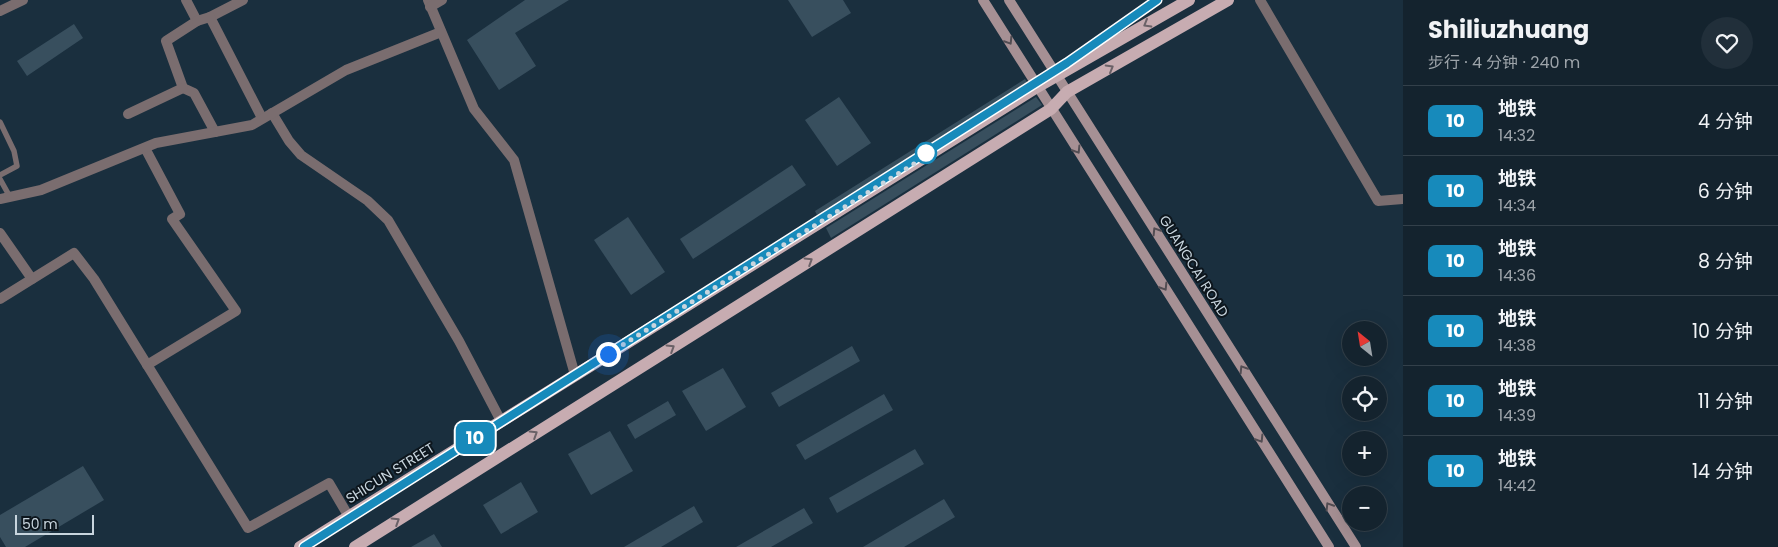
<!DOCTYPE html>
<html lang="zh">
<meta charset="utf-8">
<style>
body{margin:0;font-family:Poppins,"Noto Sans SC",sans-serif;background:#212f3a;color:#f1f3f6;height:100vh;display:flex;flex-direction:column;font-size:19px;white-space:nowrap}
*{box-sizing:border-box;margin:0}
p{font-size:16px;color:#9da4aa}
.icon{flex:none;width:28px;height:28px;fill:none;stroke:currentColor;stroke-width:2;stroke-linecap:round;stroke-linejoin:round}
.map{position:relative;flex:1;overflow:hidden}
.sheet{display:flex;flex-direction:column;background:#14232e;width:375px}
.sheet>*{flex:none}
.badge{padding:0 10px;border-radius:8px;font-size:18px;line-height:32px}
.needle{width:32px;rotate:330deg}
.tools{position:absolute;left:1342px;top:321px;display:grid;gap:10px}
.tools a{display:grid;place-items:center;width:45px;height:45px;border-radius:50%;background:#14232e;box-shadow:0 5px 20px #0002,0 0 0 1px #33404a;font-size:25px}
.scale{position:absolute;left:15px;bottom:12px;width:79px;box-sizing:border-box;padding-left:5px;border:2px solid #c8d5de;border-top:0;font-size:14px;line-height:18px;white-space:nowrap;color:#c8d5de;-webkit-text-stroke:4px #0d161d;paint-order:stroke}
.you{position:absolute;width:25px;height:25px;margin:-12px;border:4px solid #fff;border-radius:50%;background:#1a73e8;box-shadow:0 0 0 8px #1a73e833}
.map>.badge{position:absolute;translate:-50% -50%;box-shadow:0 0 0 2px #fff}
.round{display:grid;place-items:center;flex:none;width:52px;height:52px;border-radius:26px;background:#212f3a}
.headline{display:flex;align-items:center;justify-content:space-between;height:85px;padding:0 25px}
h1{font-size:24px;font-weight:700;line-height:38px}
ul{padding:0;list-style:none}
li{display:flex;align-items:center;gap:15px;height:70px;padding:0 25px;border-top:1px solid #33404a}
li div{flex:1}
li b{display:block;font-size:19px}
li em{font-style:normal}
li .badge{min-width:55px;font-weight:700;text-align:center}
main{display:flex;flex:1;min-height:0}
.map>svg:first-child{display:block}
.building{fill:#384f5e}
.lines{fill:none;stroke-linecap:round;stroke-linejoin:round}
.lane{stroke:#7a6d6f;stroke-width:5.5}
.street{stroke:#7a6d6f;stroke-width:10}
.secondary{stroke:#a69094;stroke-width:10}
.primary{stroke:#c7acb1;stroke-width:12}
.oneway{stroke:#6a6167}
.oneway2{stroke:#524d53}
.line-casing{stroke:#fff;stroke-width:11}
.line{stroke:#178abb;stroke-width:8}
.walk{stroke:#c8d5de;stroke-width:5;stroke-dasharray:0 9}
.stop-dot{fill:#fff;stroke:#178abb;stroke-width:2.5}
.labels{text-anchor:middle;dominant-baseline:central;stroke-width:4;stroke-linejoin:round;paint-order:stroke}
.street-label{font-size:14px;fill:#c8d5de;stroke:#0d161d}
</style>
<main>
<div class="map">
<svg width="1403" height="547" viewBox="0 0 1403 547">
<rect width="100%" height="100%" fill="#1a2f3e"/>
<g class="building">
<path d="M525,0H569L515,33L536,66L499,90L467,40Z"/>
<path d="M788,0H843L851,13L812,37Z"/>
<path d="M74,24L83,38L27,76L17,61Z"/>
<path d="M1025,79L1028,83L817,215L815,211Z"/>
<path d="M839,97L871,143L837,166L805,120Z"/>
<path d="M1036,97L1042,105L831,238L826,228Z"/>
<path d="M792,165L806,185L693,259L680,239Z"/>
<path d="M628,217L665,272L631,295L594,240Z"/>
<path d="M852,346L860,361L779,407L771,393Z"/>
<path d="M723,368L746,407L706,431L682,391Z"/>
<path d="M884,394L893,410L805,460L796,445Z"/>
<path d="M668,401L676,415L635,439L627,425Z"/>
<path d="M610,431L633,471L591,495L568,454Z"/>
<path d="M915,449L924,464L837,513L829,498Z"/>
<path d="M83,466L104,500L25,547H6L0,537V515Z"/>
<path d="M521,482L538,512L501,534L483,505Z"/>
<path d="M944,499L955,517L904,547H863Z"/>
<path d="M694,506L703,522L661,547H624Z"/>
<path d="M804,508L813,523L771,547H736Z"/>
<path d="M434,534L442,547H411Z"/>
</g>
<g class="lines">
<g class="lane">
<path d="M0,122L14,151L17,166L0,175"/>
<path d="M0,179L10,197"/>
</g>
<g class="street">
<path d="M186,0L197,21L166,41L183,88L194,93L215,132"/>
<path d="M428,0L474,109L514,160L575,375"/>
<path d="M1260,0L1378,201L1403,199"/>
<path d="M430,7L442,0"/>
<path d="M0,11L23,0"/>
<path d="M210,17L243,0"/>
<path d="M197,21L210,17L262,118"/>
<path d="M272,113L289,141L301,155L368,201L388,220L459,341L501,421"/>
<path d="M128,114L183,88"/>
<path d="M145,148L180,214L172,219L236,311L147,365"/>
<path d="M0,199L41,190L156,143L252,125L346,70L441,32"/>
<path d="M0,233L32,279"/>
<path d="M0,299L74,253L94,279L248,528L329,483L349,517"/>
</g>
<g class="secondary">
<path d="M983,0L1329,547"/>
<path d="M1009,0L1356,547"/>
</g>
<g class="primary">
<path d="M300,547L1037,87L1189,0"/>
<path d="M355,547L1051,109L1067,92L1228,0"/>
</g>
</g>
<defs><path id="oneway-chevron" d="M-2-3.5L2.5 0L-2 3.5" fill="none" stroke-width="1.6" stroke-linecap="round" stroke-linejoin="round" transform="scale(1.25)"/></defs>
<g class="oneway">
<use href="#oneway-chevron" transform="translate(1147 24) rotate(150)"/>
<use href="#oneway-chevron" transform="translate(1110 68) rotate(-30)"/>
<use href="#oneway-chevron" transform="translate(809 261) rotate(-32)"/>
<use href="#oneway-chevron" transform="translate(671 348) rotate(-32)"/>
<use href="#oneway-chevron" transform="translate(534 434) rotate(-32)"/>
<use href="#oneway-chevron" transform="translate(396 521) rotate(-32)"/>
</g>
<g class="oneway2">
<use href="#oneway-chevron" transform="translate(1009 41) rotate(58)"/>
<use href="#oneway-chevron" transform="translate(1077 150) rotate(58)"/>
<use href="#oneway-chevron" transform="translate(1156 231) rotate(-122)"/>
<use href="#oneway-chevron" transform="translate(1164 287) rotate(58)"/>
<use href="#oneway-chevron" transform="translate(1243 369) rotate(-122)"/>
<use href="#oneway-chevron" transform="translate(1260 439) rotate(58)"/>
<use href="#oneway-chevron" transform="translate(1329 506) rotate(-122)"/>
</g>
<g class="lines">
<defs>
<path id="line" d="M304,547L1067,63L1157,0"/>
</defs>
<use href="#line" class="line-casing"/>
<use href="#line" class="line"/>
<path class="walk" d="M608,354L922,159L926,153"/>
</g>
<circle class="stop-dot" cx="926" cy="153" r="10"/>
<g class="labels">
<g class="street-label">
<text transform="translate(1194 266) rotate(58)">GUANGCAI ROAD</text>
<text transform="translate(390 473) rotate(-32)">SHICUN STREET</text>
</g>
</g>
</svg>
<div class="tools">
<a><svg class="needle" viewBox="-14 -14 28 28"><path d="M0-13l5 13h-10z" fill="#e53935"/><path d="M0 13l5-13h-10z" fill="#9da4aa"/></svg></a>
<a><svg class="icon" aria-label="locate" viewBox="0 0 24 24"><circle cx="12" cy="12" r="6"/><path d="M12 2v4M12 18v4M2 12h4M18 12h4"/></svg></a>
<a>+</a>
<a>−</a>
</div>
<div class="scale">50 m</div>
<div class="you" style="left:608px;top:354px"></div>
<b class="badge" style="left:475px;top:438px;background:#178abb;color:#fff">10</b>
</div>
<section class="sheet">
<div class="headline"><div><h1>Shiliuzhuang</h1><p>步行 · 4 分钟 · 240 m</p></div><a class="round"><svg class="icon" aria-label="heart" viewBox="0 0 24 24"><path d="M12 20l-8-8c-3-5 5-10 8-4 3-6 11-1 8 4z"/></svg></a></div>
<ul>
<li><span class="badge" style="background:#178abb;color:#fff">10</span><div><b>地铁</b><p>14:32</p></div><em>4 分钟</em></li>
<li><span class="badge" style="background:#178abb;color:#fff">10</span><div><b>地铁</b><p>14:34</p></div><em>6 分钟</em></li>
<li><span class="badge" style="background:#178abb;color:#fff">10</span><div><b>地铁</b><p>14:36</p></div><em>8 分钟</em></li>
<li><span class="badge" style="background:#178abb;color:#fff">10</span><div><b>地铁</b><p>14:38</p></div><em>10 分钟</em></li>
<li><span class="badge" style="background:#178abb;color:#fff">10</span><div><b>地铁</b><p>14:39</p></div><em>11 分钟</em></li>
<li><span class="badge" style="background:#178abb;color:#fff">10</span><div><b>地铁</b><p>14:42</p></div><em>14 分钟</em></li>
</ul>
</section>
</main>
